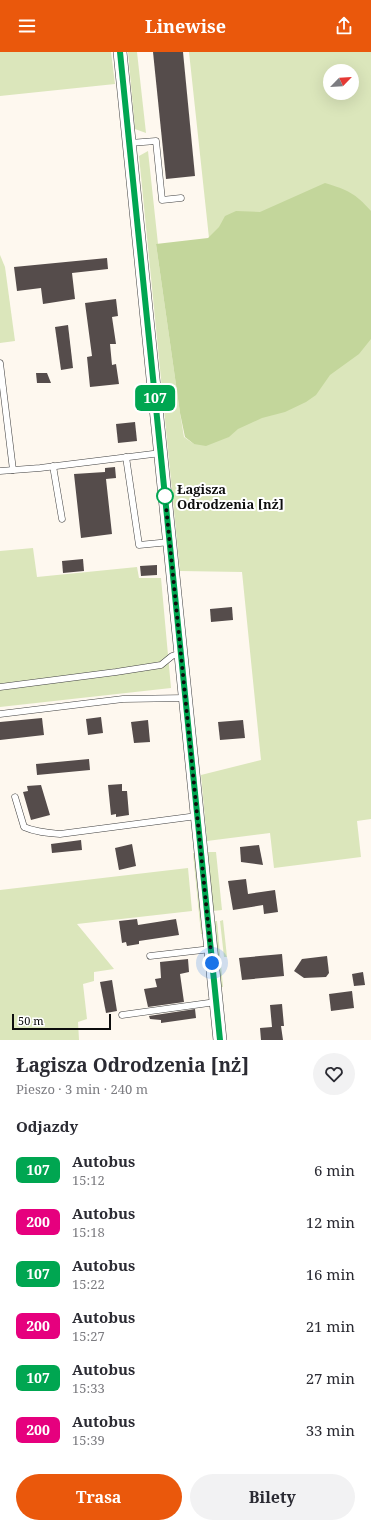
<!DOCTYPE html>
<html lang="pl">
<meta charset="utf-8">
<style>
body{margin:0;font-family:"Noto Serif",serif;background:#f2f2f3;color:#2b2b33;height:100vh;display:flex;flex-direction:column;font-size:15px;white-space:nowrap}
*{box-sizing:border-box;margin:0}
p{font-size:13px;color:#7c7c81}
.icon{flex:none;width:22px;height:22px;fill:none;stroke:currentColor;stroke-width:2;stroke-linecap:round;stroke-linejoin:round}
.map{position:relative;height:988px;overflow:hidden}
.side{display:flex;flex-direction:column;background:#fff;flex:1}
.side>*{flex:none}
.badge{padding:0 8px;border-radius:6px;font-size:14px;line-height:26px}
.needle{width:26px;rotate:65deg}
.tools{position:absolute;left:323px;top:12px;display:grid;gap:8px}
.tools a{display:grid;place-items:center;width:36px;height:36px;border-radius:50%;background:#fff;box-shadow:0 4px 16px #0002;font-size:20px}
.scale{position:absolute;left:12px;bottom:10px;width:99px;box-sizing:border-box;padding-left:4px;border:2px solid #0d0d0d;border-top:0;font-size:11px;line-height:14px;white-space:nowrap;color:#0d0d0d;-webkit-text-stroke:3px #fff;paint-order:stroke}
.you{position:absolute;width:20px;height:20px;margin:-10px;border:3px solid #fff;border-radius:50%;background:#1a73e8;box-shadow:0 0 0 6px #1a73e833}
.map>.badge{position:absolute;translate:-50% -50%;box-shadow:0 0 0 2px #fff}
h2{padding:0 16px;font-size:15px;line-height:36px}
.round{display:grid;place-items:center;flex:none;width:42px;height:42px;border-radius:21px;background:#f2f2f3}
.summary{display:flex;align-items:center;justify-content:space-between;height:68px;padding:0 16px}
h1{font-size:19px;font-weight:700;line-height:30px}
.button{display:flex;gap:8px;margin-top:auto;padding:8px 16px}
.button a{flex:1;height:46px;border-radius:24px;background:#ea580c;color:#fff;font-size:16px;font-weight:700;line-height:46px;text-align:center}
.button a+a{background:#f2f2f3;color:#2b2b33}
ul{padding:0;list-style:none}
li{display:flex;align-items:center;gap:12px;height:52px;padding:0 16px}
li div{flex:1}
li b{display:block;font-size:15px}
li em{font-style:normal}
li .badge{min-width:44px;font-weight:700;text-align:center}
header{display:flex;justify-content:space-between;align-items:center;height:52px;padding:0 16px;background:#ea580c;color:#fff;font-size:18px;font-weight:700}
.map>svg:first-child{display:block}
.green{fill:#dbe6bb;fill-rule:evenodd}
.forest{fill:#c3d69b}
.building{fill:#554c4b}
.lines{fill:none;stroke-linecap:round;stroke-linejoin:round}
.lane-casing{stroke:#404040;stroke-width:7}
.street-casing{stroke:#404040;stroke-width:14}
.lane{stroke:#fff;stroke-width:6}
.street{stroke:#fff;stroke-width:13}
.line-casing{stroke:#fff;stroke-width:9}
.line{stroke:#00a651;stroke-width:6}
.walk{stroke:#0d0d0d;stroke-width:4;stroke-dasharray:0 7.2}
.stop-dot{fill:#fff;stroke:#00a651;stroke-width:2}
.labels{text-anchor:middle;dominant-baseline:central;stroke-width:4;stroke-linejoin:round;paint-order:stroke}
.stop-label{font-size:13px;font-weight:bold;fill:#0d0d0d;stroke:#fff;text-anchor:start}
</style>
<header><svg class="icon" aria-label="menu" viewBox="0 0 24 24"><path d="M4 6h16M4 12h16M4 18h16"/></svg>Linewise<svg class="icon" aria-label="share" viewBox="0 0 24 24"><path d="M12 15V3M7 8l5-5 5 5M5 13v7h14v-7"/></svg></header>
<div class="map">
<svg width="371" height="988" viewBox="0 0 371 988">
<rect width="100%" height="100%" fill="#fef8ef"/>
<g class="green">
<path d="M0,0H111L115,32L0,44Z"/>
<path d="M128,0H137L146,81L135,77Z"/>
<path d="M189,0H371V767L357,769L361,805L274,816L270,781L207,789L201,723L261,708L242,520L180,519L139,104L148,99L158,192H156L180,361L184,385L194,392L219,176L209,186ZM330,19H352V41H330Z"/>
<path d="M0,203L5,215L15,289L0,291Z"/>
<path d="M33,496L37,525L137,515L139,526H161L171,636L0,655V499Z"/>
<path d="M207,800H216L222,858L213,859Z"/>
<path d="M193,801H195L203,882H201Z"/>
<path d="M188,816L192,859L77,872L114,917L94,920V929L83,932L87,967L78,970L79,988H0V838Z"/>
<path d="M223,868L227,905H224L220,869Z"/>
<path d="M214,869H217L223,935H221Z"/>
</g>
<path class="forest" d="M325,131C348,138 355,141 371,159V287L359,302L330,323L316,343L306,350L285,360L262,366L238,377L229,385L206,394L194,392L185,385L180,361L156,192L208,186L219,175L225,164L236,159L260,160Z"/>
<g class="building">
<path d="M153,0H183L195,124L166,127Z"/>
<path d="M107,206L108,217L72,221L75,247L43,252L41,236L17,239L14,215Z"/>
<path d="M116,247L118,264L112,265L116,292H110L112,313L116,312L119,332L90,335L87,305L92,304L85,251Z"/>
<path d="M68,273L73,316L61,318L55,275Z"/>
<path d="M36,321H47L51,331H37Z"/>
<path d="M135,370L137,389L118,391L116,372Z"/>
<path d="M115,415L116,426L106,427L112,482L81,486L74,422L105,420V416Z"/>
<path d="M83,507L84,519L63,521L62,509Z"/>
<path d="M157,513V523L141,524L140,514Z"/>
<path d="M232,555L233,568L211,570L210,557Z"/>
<path d="M101,665L103,681L88,683L86,667Z"/>
<path d="M42,666L44,683L0,688V670Z"/>
<path d="M148,668L150,690L134,691L131,670Z"/>
<path d="M243,668L245,686L220,688L218,670Z"/>
<path d="M89,707L90,718L37,723L36,712Z"/>
<path d="M122,732V739H127L129,763L116,765V762L111,763L108,733Z"/>
<path d="M41,733L50,763L31,768L23,740L28,739L27,734Z"/>
<path d="M81,788L82,798L52,801L51,792Z"/>
<path d="M132,792L136,814L119,818L115,796Z"/>
<path d="M259,793L263,813L241,810L240,795Z"/>
<path d="M246,827L248,842L275,838L278,860L264,862L263,853L233,858L228,829Z"/>
<path d="M137,867L138,873L176,867L179,883L139,889V892L127,894L126,890L122,891L119,869Z"/>
<path d="M282,902L284,924L242,928L239,906Z"/>
<path d="M327,904L329,921L326,925L304,926L294,919L302,907Z"/>
<path d="M188,907L189,920L180,922L184,950L148,955L144,937L157,935L155,927L161,926L160,910Z"/>
<path d="M363,920L365,933L354,934L352,922Z"/>
<path d="M112,928L117,959L106,961L100,930Z"/>
<path d="M352,939L354,956L331,959L329,942Z"/>
<path d="M282,952L284,974H281L283,988H261L260,976L272,975L270,953Z"/>
<path d="M195,957L196,966L161,971V968L150,967L149,964Z"/>
</g>
<g class="lines">
<defs>
<g id="lane">
<path d="M130,91L156,89L162,148L181,146"/>
<path d="M0,311L13,418"/>
<path d="M126,405L139,493L170,490"/>
<path d="M53,414L62,467"/>
<path d="M0,419L40,416L161,401"/>
<path d="M0,635L116,620L161,613L172,604L181,601"/>
<path d="M0,662L123,647L186,646"/>
<path d="M15,745L24,775C35,780 47,781 60,782L197,764"/>
<path d="M150,904L211,897"/>
<path d="M122,963L216,950"/>
</g>
<path id="street" d="M120,0L220,988"/>
</defs>
<use href="#lane" class="lane-casing"/>
<use href="#street" class="street-casing"/>
<use href="#lane" class="lane"/>
<use href="#street" class="street"/>
</g>
<g class="lines">
<defs>
<path id="line" d="M120,0L220,988"/>
</defs>
<use href="#line" class="line-casing"/>
<use href="#line" class="line"/>
<path class="walk" d="M165,444L212,911"/>
</g>
<circle class="stop-dot" cx="165" cy="444" r="8"/>
<g class="labels">
<g class="stop-label">
<text x="177" y="437">Łagisza<tspan x="177" dy="15">Odrodzenia [nż]</tspan></text>
</g>
</g>
</svg>
<div class="tools">
<a><svg class="needle" viewBox="-14 -14 28 28"><path d="M0-13l5 13h-10z" fill="#e53935"/><path d="M0 13l5-13h-10z" fill="#7c7c81"/></svg></a>
</div>
<div class="scale">50 m</div>
<div class="you" style="left:212px;top:911px"></div>
<b class="badge" style="left:155px;top:346px;background:#00a651;color:#fff">107</b>
</div>
<section class="side">
<div class="summary"><div><h1>Łagisza Odrodzenia [nż]</h1><p>Pieszo · 3 min · 240 m</p></div><a class="round"><svg class="icon" aria-label="heart" viewBox="0 0 24 24"><path d="M12 20l-8-8c-3-5 5-10 8-4 3-6 11-1 8 4z"/></svg></a></div>
<h2>Odjazdy</h2>
<ul>
<li><span class="badge" style="background:#00a651;color:#fff">107</span><div><b>Autobus</b><p>15:12</p></div><em>6 min</em></li>
<li><span class="badge" style="background:#e6007e;color:#fff">200</span><div><b>Autobus</b><p>15:18</p></div><em>12 min</em></li>
<li><span class="badge" style="background:#00a651;color:#fff">107</span><div><b>Autobus</b><p>15:22</p></div><em>16 min</em></li>
<li><span class="badge" style="background:#e6007e;color:#fff">200</span><div><b>Autobus</b><p>15:27</p></div><em>21 min</em></li>
<li><span class="badge" style="background:#00a651;color:#fff">107</span><div><b>Autobus</b><p>15:33</p></div><em>27 min</em></li>
<li><span class="badge" style="background:#e6007e;color:#fff">200</span><div><b>Autobus</b><p>15:39</p></div><em>33 min</em></li>
</ul>
<div class="button"><a>Trasa</a><a>Bilety</a></div>
</section>
